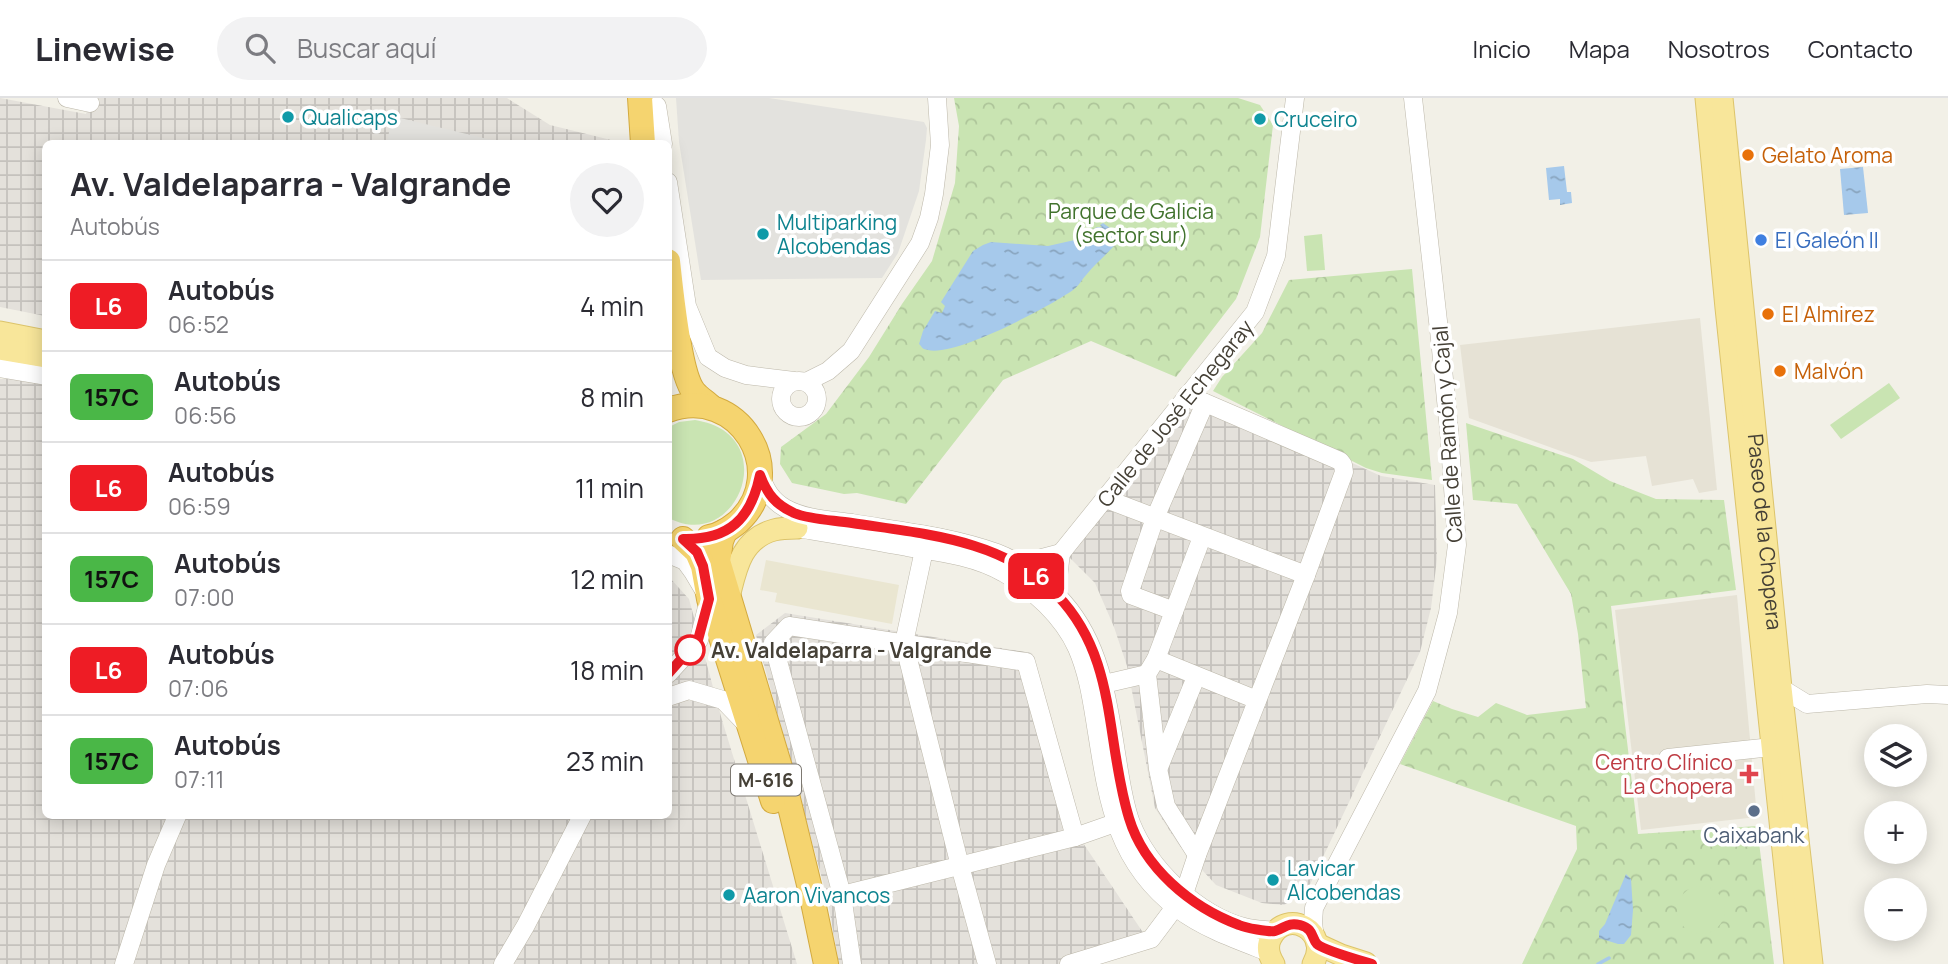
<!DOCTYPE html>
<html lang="es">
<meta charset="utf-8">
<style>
body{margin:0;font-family:Manrope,sans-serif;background:#f2f2f3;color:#2b2b33;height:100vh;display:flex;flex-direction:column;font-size:26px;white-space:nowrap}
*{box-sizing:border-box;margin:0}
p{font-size:23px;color:#7c7c81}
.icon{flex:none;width:38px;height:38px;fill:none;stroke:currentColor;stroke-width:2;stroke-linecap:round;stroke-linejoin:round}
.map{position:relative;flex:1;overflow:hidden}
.details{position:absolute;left:42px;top:42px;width:630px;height:679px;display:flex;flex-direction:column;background:#fff;border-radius:10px;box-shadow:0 4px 18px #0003}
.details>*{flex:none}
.badge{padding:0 14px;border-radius:10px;font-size:24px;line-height:46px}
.buttons{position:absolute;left:1864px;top:626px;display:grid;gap:14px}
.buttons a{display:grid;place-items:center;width:63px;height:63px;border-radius:50%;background:#fff;box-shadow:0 4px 18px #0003;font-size:35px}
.map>.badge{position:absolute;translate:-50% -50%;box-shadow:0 0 0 4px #fff}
.round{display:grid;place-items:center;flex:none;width:74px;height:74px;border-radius:37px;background:#f2f2f3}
.overview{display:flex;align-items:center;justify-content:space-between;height:119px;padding:0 28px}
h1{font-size:33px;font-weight:700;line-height:52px}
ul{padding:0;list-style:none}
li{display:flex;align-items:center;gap:21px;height:91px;padding:0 28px;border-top:2px solid #e1e1e2}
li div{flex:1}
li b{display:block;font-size:26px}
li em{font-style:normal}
li .badge{min-width:77px;font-weight:700;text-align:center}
header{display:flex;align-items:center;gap:42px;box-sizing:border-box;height:98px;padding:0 35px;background:#fff;border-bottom:2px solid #e1e1e2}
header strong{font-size:33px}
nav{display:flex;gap:38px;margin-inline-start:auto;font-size:24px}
.search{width:490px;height:63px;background:#f2f2f3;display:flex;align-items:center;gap:18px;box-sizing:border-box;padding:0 24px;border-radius:38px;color:#7c7c81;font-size:26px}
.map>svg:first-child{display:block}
.residential{fill:#e6e2d5}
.industrial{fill:url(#industrial-grid)}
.education{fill:#eae6d1}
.park{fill:url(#park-crowns)}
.garden{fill:#c9e4b2}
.parking{fill:#e3e2de}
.water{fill:url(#water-ripples)}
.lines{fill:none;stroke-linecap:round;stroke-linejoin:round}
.stream{stroke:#a6c9eb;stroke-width:3.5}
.minor-casing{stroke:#bdb8aa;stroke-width:19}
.major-casing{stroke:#dcc46b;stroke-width:23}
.highway-casing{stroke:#d3aa3f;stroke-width:26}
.minor{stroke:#fff;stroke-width:18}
.major{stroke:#f8e69a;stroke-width:21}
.highway{stroke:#f5d46f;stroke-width:24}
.line-casing{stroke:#fff;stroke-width:16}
.line{stroke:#ee1c25;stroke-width:10}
.culture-dot{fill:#0f9aa8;stroke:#fff;stroke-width:2.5}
.food-dot{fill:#e8710a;stroke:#fff;stroke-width:2.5}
.shop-dot{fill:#3f7fe0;stroke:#fff;stroke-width:2.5}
.stop-dot{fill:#fff;stroke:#ee1c25;stroke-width:3.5}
.health-dot{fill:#e0444e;stroke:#fff;stroke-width:2.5}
.service-dot{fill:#5c6f8a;stroke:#fff;stroke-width:2.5}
.labels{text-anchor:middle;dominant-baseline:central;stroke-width:7;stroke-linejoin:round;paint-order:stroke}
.shield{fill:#fff;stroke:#7d7972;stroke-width:2}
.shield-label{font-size:19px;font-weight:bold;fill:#454036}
.culture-label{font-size:21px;fill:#0d838f;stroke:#fff;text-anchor:start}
.food-label{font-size:21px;fill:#c56008;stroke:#fff;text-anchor:start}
.park-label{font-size:21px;fill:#41732d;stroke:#fff}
.shop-label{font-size:21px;fill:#366cbe;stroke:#fff;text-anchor:start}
.street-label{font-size:21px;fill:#454036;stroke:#fff}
.stop-label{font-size:21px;font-weight:bold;fill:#454036;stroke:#fff;text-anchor:start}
.health-label{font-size:21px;fill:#be3a42;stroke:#fff;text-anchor:end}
.service-label{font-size:21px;fill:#4e5e75;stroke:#fff}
</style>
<header>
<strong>Linewise</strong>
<div class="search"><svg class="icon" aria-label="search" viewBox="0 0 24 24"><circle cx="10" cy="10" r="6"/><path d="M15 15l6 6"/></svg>Buscar aquí</div>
<nav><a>Inicio</a><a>Mapa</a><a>Nosotros</a><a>Contacto</a></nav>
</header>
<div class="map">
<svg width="1948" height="866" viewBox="0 0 1948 866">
<defs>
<pattern id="industrial-grid" width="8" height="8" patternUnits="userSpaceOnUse" patternTransform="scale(1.75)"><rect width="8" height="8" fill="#e4e1db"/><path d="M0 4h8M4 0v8" fill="none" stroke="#c5c2bd"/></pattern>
<pattern id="park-crowns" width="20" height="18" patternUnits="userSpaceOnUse" patternTransform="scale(1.75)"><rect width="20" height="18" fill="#c9e4b2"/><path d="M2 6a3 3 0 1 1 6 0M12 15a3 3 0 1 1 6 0" fill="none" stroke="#aec59a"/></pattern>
<pattern id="water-ripples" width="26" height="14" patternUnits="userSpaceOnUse" patternTransform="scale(1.75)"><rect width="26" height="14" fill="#a6c9eb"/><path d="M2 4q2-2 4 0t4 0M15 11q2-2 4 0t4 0" fill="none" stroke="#89a5bf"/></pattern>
</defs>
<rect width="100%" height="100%" fill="#f2f0e7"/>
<g class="residential">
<path d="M1700,220L1717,392L1699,395L1693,381L1652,388L1646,358L1591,364L1469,320L1460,247Z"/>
<path d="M1737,497L1757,719L1641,732L1615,512Z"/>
</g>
<g class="industrial">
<path d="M0,0L86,16L90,0H507L550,27L611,42V45L46,46L45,218L0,209Z"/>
<path d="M0,281H18L45,287L46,718H668L669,479L689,501L722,622L797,866H0Z"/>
<path d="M1201,297L1381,378L1435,387L1437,461L1431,510L1420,554L1306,795L1284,807L1262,805L1216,787L1179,747L1155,710L1127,568L1114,529L1095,485L1068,458Z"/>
<path d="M785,515L1032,555L1081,742L1150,845L1071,866H839L827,799L756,537Z"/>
</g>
<path class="education" d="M766,462L899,487L892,526L775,504L777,495L760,492Z"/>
<g class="park">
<path d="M954,0H1238L1260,7L1273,27L1260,139L1236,201L1176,279L1091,243L1003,282L906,406L857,395L844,396L792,385L780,366L781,349L826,316L869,259L902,206L932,163L955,85L959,28Z"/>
<path d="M1412,171L1432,382L1382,375L1366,370L1213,293L1222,279L1262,235L1289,182Z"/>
<path d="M1466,325L1573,361L1610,383L1656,401L1724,402L1736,492L1611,508L1638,736L1757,728L1774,866H1522L1577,751L1576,728L1400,666L1433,603L1452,611L1478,619L1496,605L1527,617L1586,610L1578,536L1571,496L1517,406L1473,402Z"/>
</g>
<g class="garden">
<path d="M1322,136L1325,172L1307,173L1304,138Z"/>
<path d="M1889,285L1900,300L1841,341L1830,327Z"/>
<path d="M695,322C700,323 706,324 711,326C778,351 733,454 669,420V329L679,324Z"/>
<circle cx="1701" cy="812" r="24"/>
</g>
<g class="parking">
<path d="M676,0H769L924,24L927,30L926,42L919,93L898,155L882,180L701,182L679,44Z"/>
<path d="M392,18L504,45H505H387Z"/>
</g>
<g class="water">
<path d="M1564,68L1567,94H1571L1572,105L1560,107V101L1549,102L1546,70Z"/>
<path d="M1863,69L1868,115L1844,117L1840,71Z"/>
<path d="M1103,125L1117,135L1114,138L1104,131L1115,142L1114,148C1105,158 1095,166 1087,176C1082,181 1079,188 1073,192C1049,209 955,259 928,252C922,251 923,250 919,246L923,233L935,213L942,215L945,208L941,204L973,153L983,147L991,144L1048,148L1079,141L1097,129H1102L1100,127Z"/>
<path d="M1626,776L1631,781L1633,812L1631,837L1624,846H1618L1599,840V833L1605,826Z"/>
</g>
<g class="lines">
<path class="stream" d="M1598,866L1609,860"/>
<defs>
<g id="minor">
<path d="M67,0L90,5"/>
<path d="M657,8L663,46"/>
<path d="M668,84L687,208L708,259L725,270L746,277L794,283"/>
<path d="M0,270L46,278"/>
<circle cx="799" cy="301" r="18"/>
<path d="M806,284L828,273L851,253L920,145L929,120L934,96L940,47L937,0"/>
<path d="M760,377C766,392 771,402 785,410C804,421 830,422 852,425C900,433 950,438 997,455C1023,465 1046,484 1064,505C1105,552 1109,615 1119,673C1122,691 1125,709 1131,725C1141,750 1157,771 1176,789C1195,806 1220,823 1244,829C1255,832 1266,832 1276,833"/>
<path d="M1106,401L1306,477"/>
<path d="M797,430C833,436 870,442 907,449C939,454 975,458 1004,475C1033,491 1063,519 1077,550C1087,573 1091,597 1095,622C1107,696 1113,762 1178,811C1205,831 1237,842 1268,854"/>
<path d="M924,452L904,545L960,768L987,866"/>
<path d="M1061,455L1255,214L1276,158L1295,0"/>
<path d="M668,456L685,463L693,474L709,501L699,542L668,576"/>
<path d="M1019,466L1061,455"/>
<path d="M1056,496L1061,455"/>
<path d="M1174,513L1131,497L1130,493L1155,420L1205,305"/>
<path d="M1156,561L1257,602"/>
<path d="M1104,586L1147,576"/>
<path d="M1781,590L1807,606L1927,596L1948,597"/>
<path d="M668,599L689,592L723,602L747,627"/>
<path d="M1668,660L1772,649"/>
<path d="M1159,669L1196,579"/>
<path d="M1197,757L1166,708L1158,671L1147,576L1156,561L1202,439"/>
<path d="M1184,796L1197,757L1306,477L1344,374L1343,367L1340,363L1187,297"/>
<path d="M842,797L1075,739L1115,725"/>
<path d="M1315,840L1313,825L1314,810L1427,593L1448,515L1457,447L1449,332L1440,241L1413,0"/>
<path d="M124,866L156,767L177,718"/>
<path d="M503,866L526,827L582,718"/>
<path d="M852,866L842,797L773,545L789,528L1026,564L1075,739"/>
<path d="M1069,866L1151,841L1175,809"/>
</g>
<g id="major">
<path d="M1706,0L1726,210L1795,866"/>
<path id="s1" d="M1722,0L1781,590L1812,866"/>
<path d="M0,234L46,243"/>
<path d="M0,251L46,259"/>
<path d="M729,499C736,471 741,441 774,432C781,430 790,430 797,430"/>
<path d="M1317,846L1341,857L1366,865"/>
<path d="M1274,866C1269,858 1266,849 1271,840C1286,809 1332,833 1313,866"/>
</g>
<g id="highway">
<path d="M640,0L643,46"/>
<path d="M668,163C671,190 679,276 694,294C699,300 706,304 711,309"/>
<path d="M668,312C738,286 792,374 738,424C729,431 721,437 709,439"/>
<path d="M725,433L721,443L718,463L782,676L812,799L826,866"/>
<path d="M683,441L697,454L703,468L709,501L773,703"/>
</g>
</defs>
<use href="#minor" class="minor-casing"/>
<use href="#major" class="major-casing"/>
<use href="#highway" class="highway-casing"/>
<use href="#minor" class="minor"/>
<use href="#major" class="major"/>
<use href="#highway" class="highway"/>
</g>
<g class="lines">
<defs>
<path id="line" d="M668,576L698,542L709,501L703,468L697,454L683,441C729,442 751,421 760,377C767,396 776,407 794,415C811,422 834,422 852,425C924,436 1004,441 1057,497C1118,560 1105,642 1129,720C1144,770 1191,809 1239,827C1246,830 1268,834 1275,833C1285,830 1288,824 1300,827C1314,831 1311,839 1317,846C1323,852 1362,863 1372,866"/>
</defs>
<use href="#line" class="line-casing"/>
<use href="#line" class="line"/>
</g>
<g class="culture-dot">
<circle cx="288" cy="19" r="7"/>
<circle cx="1260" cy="21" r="7"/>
<circle cx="763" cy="136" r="7"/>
<circle cx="1273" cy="782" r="7"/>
<circle cx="729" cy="797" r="7"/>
</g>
<g class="food-dot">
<circle cx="1748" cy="57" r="7"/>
<circle cx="1768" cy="216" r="7"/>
<circle cx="1780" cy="273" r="7"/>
</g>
<circle class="shop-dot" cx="1761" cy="142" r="7"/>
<circle class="stop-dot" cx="690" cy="552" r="14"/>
<path class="health-dot" d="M1745.5 665.5h7v7h7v7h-7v7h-7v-7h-7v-7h7z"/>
<circle class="service-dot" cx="1754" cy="713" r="7"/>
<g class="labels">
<rect class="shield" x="731" y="666.5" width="70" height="31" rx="5"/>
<g class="shield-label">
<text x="766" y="682">M-616</text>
</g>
<g class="culture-label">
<text x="302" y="19">Qualicaps</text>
<text x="1274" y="21">Cruceiro</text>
<text x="777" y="124">Multiparking<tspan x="777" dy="24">Alcobendas</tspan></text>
<text x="1287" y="770">Lavicar<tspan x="1287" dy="24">Alcobendas</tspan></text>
<text x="743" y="797">Aaron Vivancos</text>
</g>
<g class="food-label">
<text x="1762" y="57">Gelato Aroma</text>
<text x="1782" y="216">El Almirez</text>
<text x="1794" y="273">Malvón</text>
</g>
<g class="park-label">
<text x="1131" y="113">Parque de Galicia<tspan x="1131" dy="24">(sector sur)</tspan></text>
</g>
<g class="shop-label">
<text x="1775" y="142">El Galeón II</text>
</g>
<g class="street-label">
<text transform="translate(1175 315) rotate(-51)">Calle de José Echegaray</text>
<text transform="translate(1447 336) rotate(-94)">Calle de Ramón y Cajal</text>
<text stroke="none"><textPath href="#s1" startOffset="436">Paseo de la Chopera</textPath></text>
</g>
<g class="stop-label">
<text x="711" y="552">Av. Valdelaparra - Valgrande</text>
</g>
<g class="health-label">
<text x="1733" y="664">Centro Clínico<tspan x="1733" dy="24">La Chopera</tspan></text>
</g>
<g class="service-label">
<text x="1754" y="737">Caixabank</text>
</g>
</g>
</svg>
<div class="buttons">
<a><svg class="icon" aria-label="layers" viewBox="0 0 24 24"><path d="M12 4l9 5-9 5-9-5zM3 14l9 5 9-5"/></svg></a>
<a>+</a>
<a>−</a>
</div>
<b class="badge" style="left:1036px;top:478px;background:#ee1c25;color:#fff">L6</b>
<section class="details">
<div class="overview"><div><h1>Av. Valdelaparra - Valgrande</h1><p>Autobús</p></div><a class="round"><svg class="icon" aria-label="heart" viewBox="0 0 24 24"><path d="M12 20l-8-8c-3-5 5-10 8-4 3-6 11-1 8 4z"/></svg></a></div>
<ul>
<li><span class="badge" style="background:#ee1c25;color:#fff">L6</span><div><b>Autobús</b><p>06:52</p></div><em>4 min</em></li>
<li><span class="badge" style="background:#4ab747;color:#111">157C</span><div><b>Autobús</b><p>06:56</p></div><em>8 min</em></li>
<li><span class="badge" style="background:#ee1c25;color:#fff">L6</span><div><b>Autobús</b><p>06:59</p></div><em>11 min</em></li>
<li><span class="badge" style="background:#4ab747;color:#111">157C</span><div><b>Autobús</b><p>07:00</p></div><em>12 min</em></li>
<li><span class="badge" style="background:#ee1c25;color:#fff">L6</span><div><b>Autobús</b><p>07:06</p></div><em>18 min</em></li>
<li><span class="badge" style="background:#4ab747;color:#111">157C</span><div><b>Autobús</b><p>07:11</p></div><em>23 min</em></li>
</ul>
</section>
</div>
